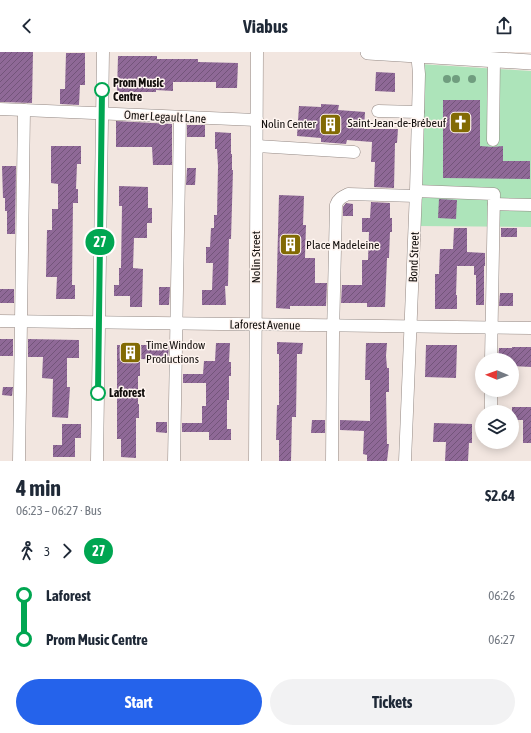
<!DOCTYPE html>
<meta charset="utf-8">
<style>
body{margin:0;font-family:"Asap Condensed",sans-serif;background:#f2f2f3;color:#1f2937;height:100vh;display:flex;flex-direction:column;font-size:15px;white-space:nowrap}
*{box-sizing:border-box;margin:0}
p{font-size:13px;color:#747a83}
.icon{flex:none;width:22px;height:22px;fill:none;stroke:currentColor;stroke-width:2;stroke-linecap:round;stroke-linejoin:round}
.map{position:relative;height:409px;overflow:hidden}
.panel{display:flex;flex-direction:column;background:#fff;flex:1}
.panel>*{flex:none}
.badge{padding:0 8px;border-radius:13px;font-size:14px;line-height:26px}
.needle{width:26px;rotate:271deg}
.tools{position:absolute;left:475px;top:301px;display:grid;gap:8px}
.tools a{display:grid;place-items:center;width:44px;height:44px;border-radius:50%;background:#fff;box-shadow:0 2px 10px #0003;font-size:20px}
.map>.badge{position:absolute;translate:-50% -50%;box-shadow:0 0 0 2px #fff}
.legs{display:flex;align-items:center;gap:6px;height:44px;padding:0 16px;font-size:13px}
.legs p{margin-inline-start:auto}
.overview{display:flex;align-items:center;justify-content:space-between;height:68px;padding:0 16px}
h1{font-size:22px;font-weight:700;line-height:30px}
.primary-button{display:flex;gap:8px;margin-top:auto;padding:8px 16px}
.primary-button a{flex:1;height:46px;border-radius:24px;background:#2563eb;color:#fff;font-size:16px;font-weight:700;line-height:46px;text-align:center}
.primary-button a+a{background:#f2f2f3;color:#1f2937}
ul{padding:0 16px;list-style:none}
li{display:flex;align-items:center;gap:14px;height:44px;font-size:15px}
li i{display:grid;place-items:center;width:6px;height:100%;margin:0 5px;background:currentColor}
li i::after{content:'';width:10px;height:10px;margin:-5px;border:3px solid;border-radius:50%;background:#fff}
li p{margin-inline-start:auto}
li:first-child i{background:linear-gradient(#0000 50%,currentColor 0)}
li:last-child i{background:linear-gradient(currentColor 50%,#0000 0)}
header{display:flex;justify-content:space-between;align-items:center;height:52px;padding:0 16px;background:#fff;font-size:18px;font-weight:700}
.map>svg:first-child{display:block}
.grass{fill:#ade4ba}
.building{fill:url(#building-hatch)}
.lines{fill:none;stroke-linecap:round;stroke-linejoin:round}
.minor-casing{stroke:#948984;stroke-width:13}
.major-casing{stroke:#948984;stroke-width:16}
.minor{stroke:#fff;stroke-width:12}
.major{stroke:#fff;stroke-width:15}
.tree{fill:#709d7f}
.line-1-casing{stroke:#fff;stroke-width:9}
.line-1{stroke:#00a651;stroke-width:6}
.stop-1-dot{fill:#fff;stroke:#00a651;stroke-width:2}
.labels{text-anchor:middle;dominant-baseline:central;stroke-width:3;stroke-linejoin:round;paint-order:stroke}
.stop-label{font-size:12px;font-weight:bold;fill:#120e0c;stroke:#fef4ef;text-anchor:start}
.street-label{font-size:12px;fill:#120e0c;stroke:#fef4ef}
.poi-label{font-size:12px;fill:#120e0c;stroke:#fef4ef;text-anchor:end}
</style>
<header><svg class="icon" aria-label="back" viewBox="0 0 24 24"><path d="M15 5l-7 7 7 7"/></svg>Viabus<svg class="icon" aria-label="share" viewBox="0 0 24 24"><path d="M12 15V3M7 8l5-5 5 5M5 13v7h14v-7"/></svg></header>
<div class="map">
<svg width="531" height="409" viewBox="0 0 531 409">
<defs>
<pattern id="building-hatch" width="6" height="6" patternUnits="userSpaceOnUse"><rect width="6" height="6" fill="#8f6997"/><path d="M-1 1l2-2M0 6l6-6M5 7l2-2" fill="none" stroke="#73557a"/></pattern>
</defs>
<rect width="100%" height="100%" fill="#f2e6e0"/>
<path class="grass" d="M420,12L531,19V175L414,174Z"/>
<g class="building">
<path d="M0,0H33L32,51L0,50Z"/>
<path d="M66,1H85V33H80L79,53L60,52V37H65Z"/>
<path d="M118,4H157V7H198V10L238,11L237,36H216V30H173V39L156,38V40H117Z"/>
<path d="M376,20L395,21V40L375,39Z"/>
<path d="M443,48H480V94L493,95L503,94V109H530V127L443,126Z"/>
<path d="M321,52L339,53L338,58L365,60L364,77H398L397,91H395L394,136L374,135L375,110H371L372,90L347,88L346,92L321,90V86L297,84L299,54L321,55Z"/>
<path d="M116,69L172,72V113H153L152,95H116Z"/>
<rect x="187" y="73" width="18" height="12"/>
<path d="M215,80L231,81V102H232V118H233L231,187H229L228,234H225L226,253H202V238H212L213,211H206V195H210L211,176H214V163H217L218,114L217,97H215Z"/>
<path d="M51,94H81V112H77L76,137H78V151H73L72,233H75V247H56L57,225H46L47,178H52V157H58V132L51,131Z"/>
<path d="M2,114H16L15,182H7V159H5V146H3Z"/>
<path d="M187,116H196L195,133H186Z"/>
<path d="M119,134L148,135V156H152V171H147V186H134L133,216L143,217L142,255H130V244H114V233H119V216H121L122,154H119Z"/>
<path d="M279,143L304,144L303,173H306L305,206H315V231H327L326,254H290V257L276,256Z"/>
<path d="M439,147L457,148L456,167L438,166Z"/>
<path d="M371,150L390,151V166H392V180H390L389,206H387L385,255H367V251H341L342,233H362V208H368L369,180H362V166H370Z"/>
<path d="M346,151L353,152V164H343V155Z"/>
<path d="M454,176H467V200L485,201V214H484V253H476V223H474V214H457L456,243H457V257H435V222H439L440,197H453Z"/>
<rect x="501" y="176" width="16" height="9"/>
<path d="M159,235H170L169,253H159Z"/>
<rect x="0" y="237" width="14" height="14"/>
<path d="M500,241H513V254H499Z"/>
<rect x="0" y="287" width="13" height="17"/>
<path d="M28,287L79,288V306H67V335H70L68,366L52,365L53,327L42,326L43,305H28Z"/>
<path d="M277,290L303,291L302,302H297L296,365H292L291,409H279V388H276L277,353H279V302H277Z"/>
<path d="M216,291H230L229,310H231V324H229V348H227V377H231V388H209V380H182V371H202V354H206V331H183V322H203L204,309H215Z"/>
<path d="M366,291H387L386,304L387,316H389V340H386L387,392H389L387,409H367V403L363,402L364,379L340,378V368L370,369V328H365Z"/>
<path d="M117,293H169L168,308L141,307L140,309V324H138V352H139V366H136V406L121,405V387H117Z"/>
<path d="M426,293H457L456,326L425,325Z"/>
<path d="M512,295H531V315L512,314V308H498L499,296H512Z"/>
<path d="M3,335H13L12,344L2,343Z"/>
<path d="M512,355H531V391H523V368H512Z"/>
<path d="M312,368H325V381H311Z"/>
<path d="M156,370H167V381L156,380Z"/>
<path d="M434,371L472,372V391H469L468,409H445L446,390H433Z"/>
<path d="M62,372H81V386H75V405H53V393H62Z"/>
</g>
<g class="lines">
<defs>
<g id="minor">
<path d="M0,57L257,68"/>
<path d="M378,59L418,60"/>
<path d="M493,88L494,7"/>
<path d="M257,94L354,100"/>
<path d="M416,139L494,142L491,308"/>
<path d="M494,152L531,153"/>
<path d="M0,269L531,276"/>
<path d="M491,360V338"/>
<path d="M19,409L24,58"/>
<path d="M97,409L103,0"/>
<path d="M174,409L180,65"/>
<path d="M255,409L257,0"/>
<path d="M332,409L333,283L336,153C338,147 342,145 348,142L416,144"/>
<path d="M405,409L416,139L419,22L417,0"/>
</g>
<path id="major" d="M368,0L531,10"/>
</defs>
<use href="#minor" class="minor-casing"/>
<use href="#major" class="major-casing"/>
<use href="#minor" class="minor"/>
<use href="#major" class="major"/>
</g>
<g class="tree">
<circle cx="447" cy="27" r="4"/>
<circle cx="456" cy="27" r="4"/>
<circle cx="472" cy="27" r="4"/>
</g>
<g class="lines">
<defs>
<path id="line-1" d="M98,341L102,38"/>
</defs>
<use href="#line-1" class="line-1-casing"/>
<use href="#line-1" class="line-1"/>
</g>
<defs>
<symbol id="church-square" viewBox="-11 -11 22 22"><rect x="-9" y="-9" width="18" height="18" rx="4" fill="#826a03" stroke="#fef4ef"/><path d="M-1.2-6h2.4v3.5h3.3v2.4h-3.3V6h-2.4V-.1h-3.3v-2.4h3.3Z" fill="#fff"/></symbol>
<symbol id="building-square" viewBox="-11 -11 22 22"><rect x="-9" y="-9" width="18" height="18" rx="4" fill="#826a03" stroke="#fef4ef"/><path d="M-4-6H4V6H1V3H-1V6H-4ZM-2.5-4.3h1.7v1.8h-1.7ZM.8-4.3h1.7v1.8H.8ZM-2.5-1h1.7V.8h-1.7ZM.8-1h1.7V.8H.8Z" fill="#fff"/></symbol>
</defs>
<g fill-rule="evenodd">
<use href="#church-square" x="448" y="58" width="25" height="25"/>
<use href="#building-square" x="318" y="60" width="25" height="25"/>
<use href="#building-square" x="278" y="180" width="25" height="25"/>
<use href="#building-square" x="118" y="288" width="25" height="25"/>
</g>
<g class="stop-1-dot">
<circle cx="102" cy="38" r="7"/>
<circle cx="98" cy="341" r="7"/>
</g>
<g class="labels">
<g class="stop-label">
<text x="113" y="31">Prom Music<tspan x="113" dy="14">Centre</tspan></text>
<text x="109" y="341">Laforest</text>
</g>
<g class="street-label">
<text transform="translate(165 65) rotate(3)">Omer Legault Lane</text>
<text transform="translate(256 205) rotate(-90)">Nolin Street</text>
<text transform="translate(414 205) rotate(-88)">Bond Street</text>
<text transform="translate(265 273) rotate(1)">Laforest Avenue</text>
</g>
<g class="poi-label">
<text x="446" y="71">Saint-Jean-de-Brébeuf</text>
<text x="316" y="72">Nolin Center</text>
<text x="306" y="193" text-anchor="start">Place Madeleine</text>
<text x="146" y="293" text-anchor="start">Time Window<tspan x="146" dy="14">Productions</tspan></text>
</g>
</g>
</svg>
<div class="tools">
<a><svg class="needle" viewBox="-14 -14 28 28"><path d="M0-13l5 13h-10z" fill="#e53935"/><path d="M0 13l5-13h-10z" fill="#747a83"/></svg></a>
<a><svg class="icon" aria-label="layers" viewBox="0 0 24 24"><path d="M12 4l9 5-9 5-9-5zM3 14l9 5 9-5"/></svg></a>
</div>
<b class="badge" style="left:100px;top:190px;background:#00a651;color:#fff">27</b>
</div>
<section class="panel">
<div class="overview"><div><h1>4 min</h1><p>06:23 – 06:27 · Bus</p></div><b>$2.64</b></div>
<div class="legs"><svg class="icon" aria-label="walk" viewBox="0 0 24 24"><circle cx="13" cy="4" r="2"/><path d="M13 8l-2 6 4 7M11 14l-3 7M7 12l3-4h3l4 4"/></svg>3<svg class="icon" aria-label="forward" viewBox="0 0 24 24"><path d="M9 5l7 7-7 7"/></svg><b class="badge" style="background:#00a651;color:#fff">27</b></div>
<ul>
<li><i style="color:#00a651"></i><b>Laforest</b><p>06:26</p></li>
<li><i style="color:#00a651"></i><b>Prom Music Centre</b><p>06:27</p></li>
</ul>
<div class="primary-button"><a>Start</a><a>Tickets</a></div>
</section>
